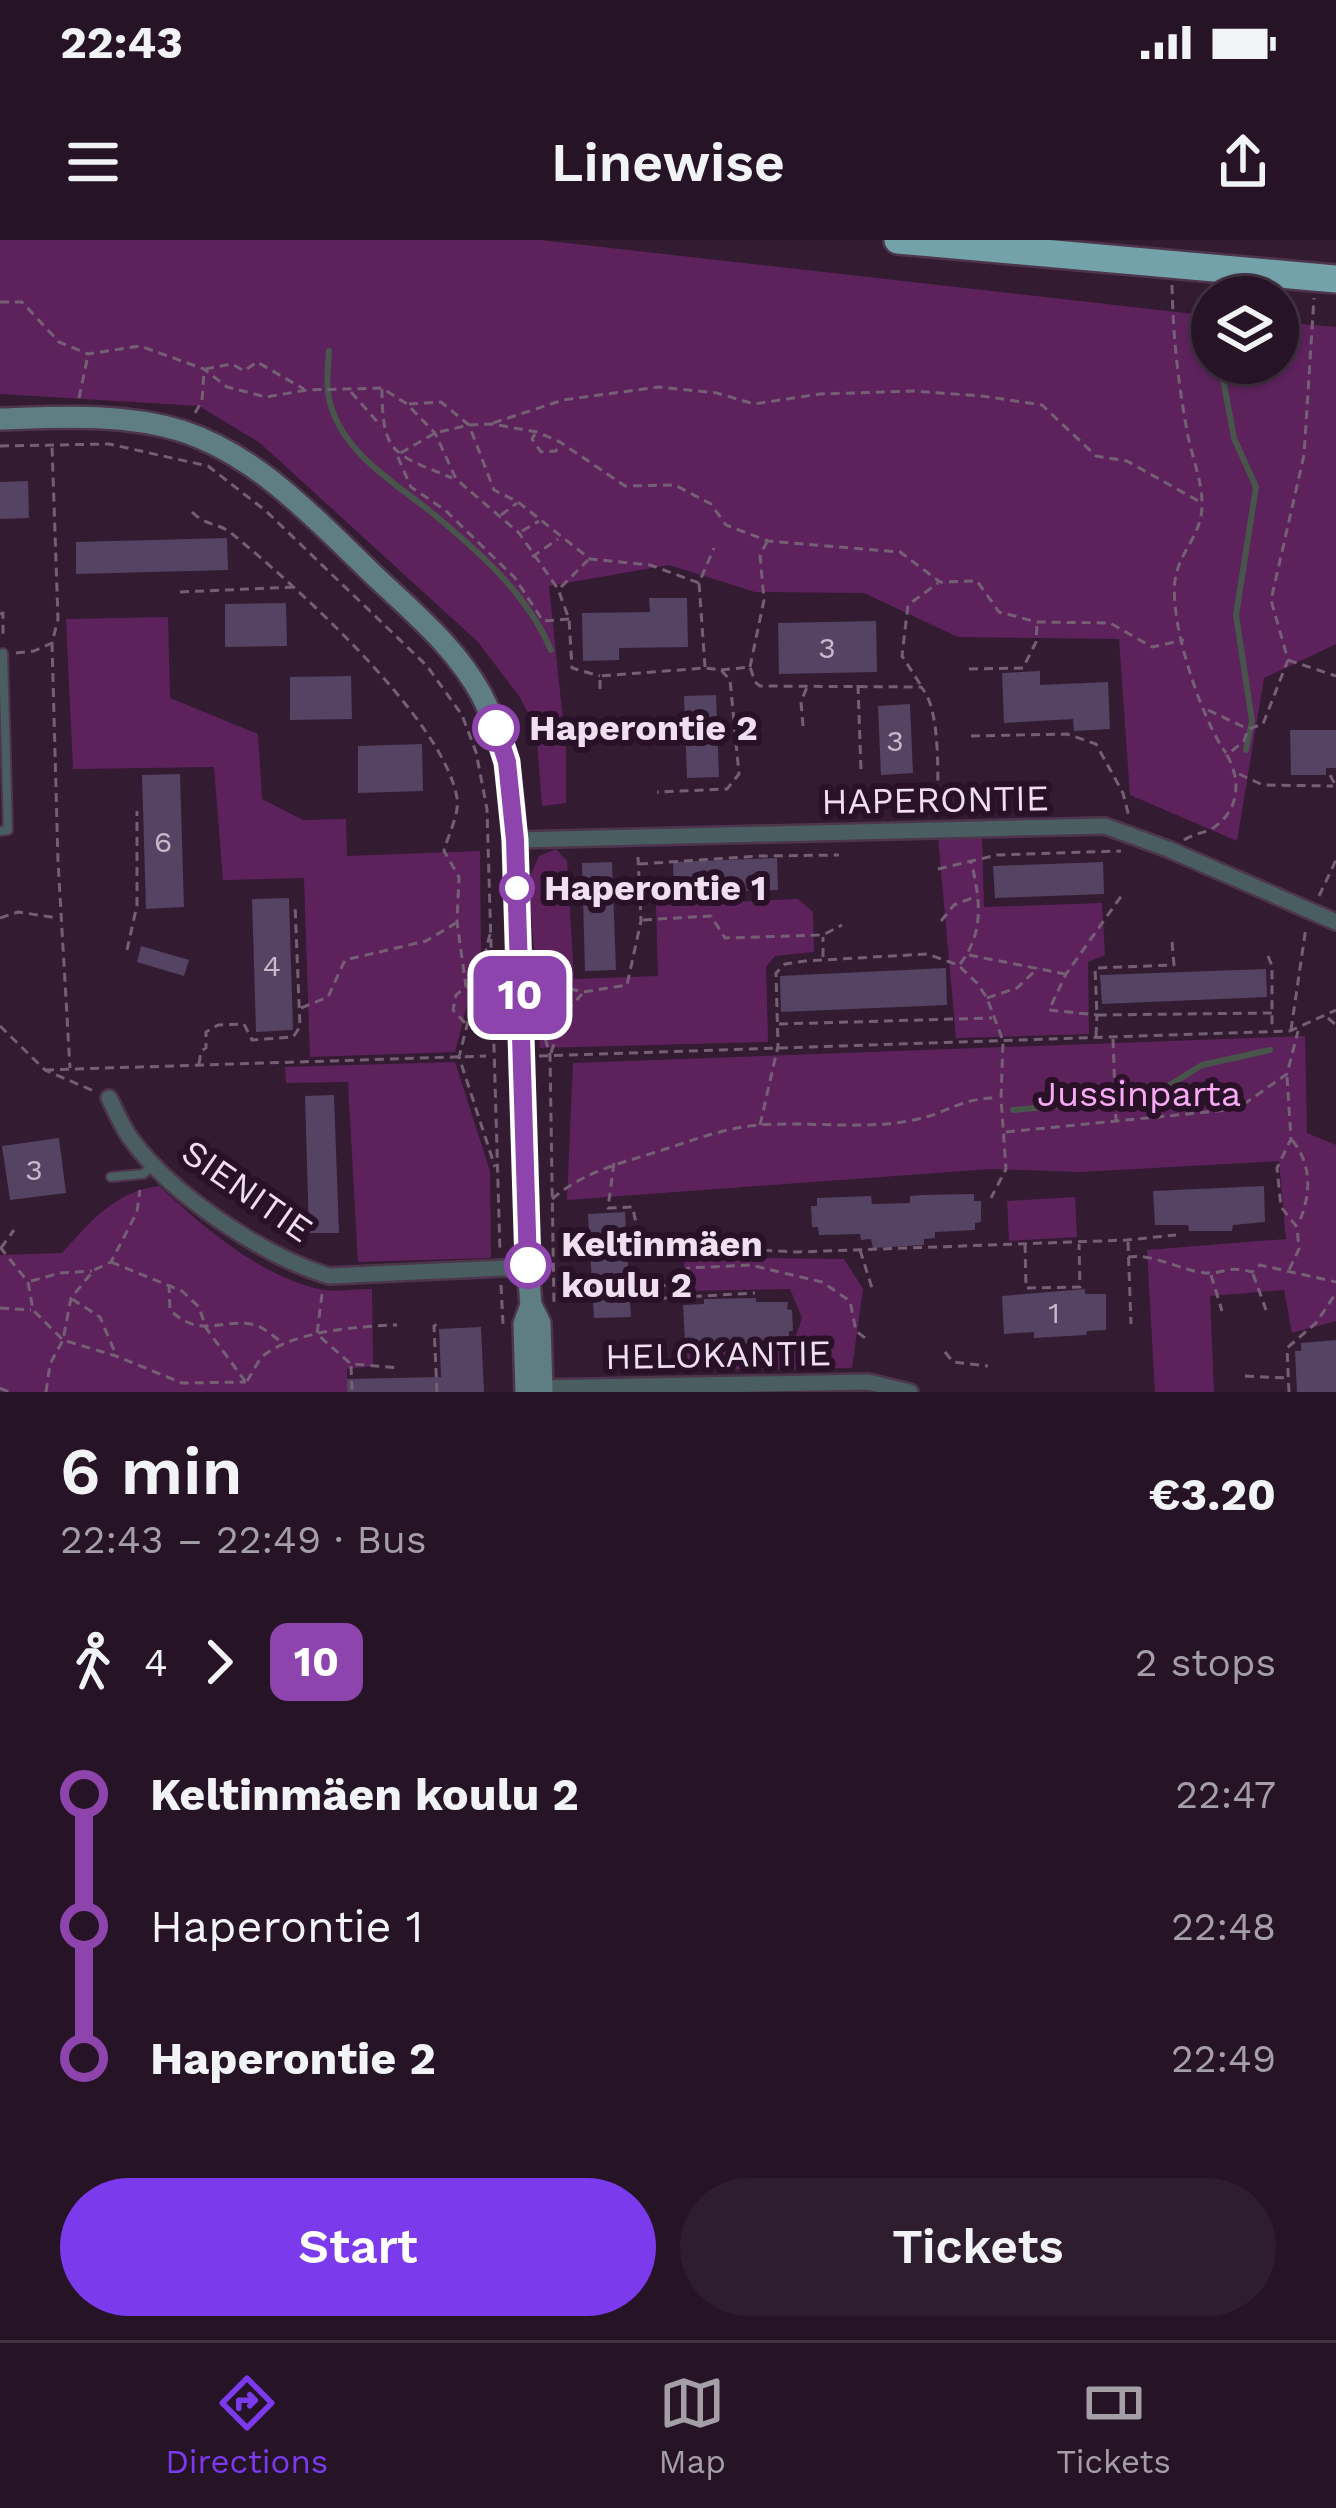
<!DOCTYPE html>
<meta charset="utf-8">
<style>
body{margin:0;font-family:"Work Sans",sans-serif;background:#2e1d2e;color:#f1f3f6;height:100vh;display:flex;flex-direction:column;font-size:45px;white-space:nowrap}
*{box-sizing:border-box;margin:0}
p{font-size:39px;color:#a49ea7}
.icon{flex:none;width:66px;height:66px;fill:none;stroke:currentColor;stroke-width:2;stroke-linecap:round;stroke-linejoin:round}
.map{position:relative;height:1152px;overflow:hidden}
.details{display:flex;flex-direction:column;background:#261426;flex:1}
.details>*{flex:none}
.badge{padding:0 24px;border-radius:18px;font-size:42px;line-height:78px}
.buttons{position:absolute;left:1191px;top:36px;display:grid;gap:24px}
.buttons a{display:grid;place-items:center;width:108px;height:108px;border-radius:50%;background:#261426;box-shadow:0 3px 9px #0004,0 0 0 3px #423343;font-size:60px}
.map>.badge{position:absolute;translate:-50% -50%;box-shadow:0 0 0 6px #fff}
.legs{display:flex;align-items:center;gap:18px;height:132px;padding:0 60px;font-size:39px}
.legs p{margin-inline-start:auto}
.headline{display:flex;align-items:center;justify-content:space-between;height:204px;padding:0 60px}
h1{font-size:66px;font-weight:600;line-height:90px}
.cta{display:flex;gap:24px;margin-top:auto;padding:24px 60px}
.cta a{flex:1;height:138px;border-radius:72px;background:#7c3aed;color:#fff;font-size:48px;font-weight:600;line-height:138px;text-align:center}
.cta a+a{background:#2e1d2e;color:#f1f3f6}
ul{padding:0 60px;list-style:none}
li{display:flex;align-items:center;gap:42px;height:132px;font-size:45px}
li i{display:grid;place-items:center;width:18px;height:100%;margin:0 15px;background:currentColor}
li i::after{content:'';width:30px;height:30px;margin:-15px;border:9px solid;border-radius:50%;background:#261426}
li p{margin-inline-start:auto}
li:first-child i{background:linear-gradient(#0000 50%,currentColor 0)}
li:last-child i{background:linear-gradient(currentColor 50%,#0000 0)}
.status{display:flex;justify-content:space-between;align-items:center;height:84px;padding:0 60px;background:#261426;direction:ltr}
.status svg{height:33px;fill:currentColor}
header{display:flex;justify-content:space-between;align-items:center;height:156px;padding:0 60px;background:#261426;font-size:54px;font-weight:600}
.menu{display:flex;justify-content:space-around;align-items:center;height:168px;border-top:3px solid #423343;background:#261426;font-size:33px;color:#a49ea7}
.menu a{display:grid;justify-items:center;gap:6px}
.menu .selected{color:#7c3aed}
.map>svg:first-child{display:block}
.green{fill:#5d225c}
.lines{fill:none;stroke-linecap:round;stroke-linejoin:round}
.stream{stroke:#48554b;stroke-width:6}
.building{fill:#544362}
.service-casing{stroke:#4d364c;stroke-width:12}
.minor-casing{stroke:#4d364c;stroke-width:20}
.secondary-casing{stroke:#4d364c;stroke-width:26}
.trunk-casing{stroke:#4d364c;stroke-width:32}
.path{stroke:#755f74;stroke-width:3;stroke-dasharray:9 6;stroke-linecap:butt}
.service{stroke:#4a5e61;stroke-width:8}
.minor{stroke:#4a5e61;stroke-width:15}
.secondary{stroke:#5e7e83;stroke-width:21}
.trunk{stroke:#74a2aa;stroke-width:27}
.line-1-casing{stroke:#fff;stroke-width:27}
.line-1{stroke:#8e44ad;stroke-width:18}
.stop-1-dot{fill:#fff;stroke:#8e44ad;stroke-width:6}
.labels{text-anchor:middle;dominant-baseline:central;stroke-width:12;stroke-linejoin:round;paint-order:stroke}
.number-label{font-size:30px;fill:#c9b8cb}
.stop-label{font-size:36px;font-weight:bold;fill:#f0dfee;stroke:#291128;text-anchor:start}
.street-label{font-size:36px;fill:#f0dfee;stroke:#291128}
.park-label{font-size:36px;fill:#faa9f6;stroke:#291128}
</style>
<div class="status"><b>22:43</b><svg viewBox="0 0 49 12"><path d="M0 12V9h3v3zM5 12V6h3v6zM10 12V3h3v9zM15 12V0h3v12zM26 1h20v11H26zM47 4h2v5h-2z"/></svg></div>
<header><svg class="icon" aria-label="menu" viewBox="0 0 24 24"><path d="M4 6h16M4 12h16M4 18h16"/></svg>Linewise<svg class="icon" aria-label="share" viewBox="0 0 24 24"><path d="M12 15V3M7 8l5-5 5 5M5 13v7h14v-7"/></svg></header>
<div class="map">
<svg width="1336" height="1152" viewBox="0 0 1336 1152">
<rect width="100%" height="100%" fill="#331b32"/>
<g class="green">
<path d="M0,0H540L1212,76V123H1278V82L1336,87V404L1264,438L1237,601L1130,555L1119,399L958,397L864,353L755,352L669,325L549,346L566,509V563L542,566L536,487L519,456L478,402L260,203L199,166L0,154Z"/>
<path d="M168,377L170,458L258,494L262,559L303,580L346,579L347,616L480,611L481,713L455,812L310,817L304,638L223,640L214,527L73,529L66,379Z"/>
<path d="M982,595L984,667L1102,663L1105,715L1088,722L1089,794L956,798L938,597Z"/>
<path d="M556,609L567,621L574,739L658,736L656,665L798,659L813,672L814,712L775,716L766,727L768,802L540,808L529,638L539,616Z"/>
<path d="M1305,796L1307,893L1336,905V1081L1292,1093L1284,1050L1210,1056L1214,1152H1155L1147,1010L1286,999L1279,921L1080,932L990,929L567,960L573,823Z"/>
<path d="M455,822L490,931L491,1018L358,1022L348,842L286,843L285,827Z"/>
<path d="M159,946C202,986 264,1040 325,1050C339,1052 356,1049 372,1049L373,1126L347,1129V1152H0V1015L62,1013C91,981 114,952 159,946Z"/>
<path d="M1075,957L1077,997L1009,1001L1007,961Z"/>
<path d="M684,1017L844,1019L863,1049L852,1128L690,1130L687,1114L792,1107L802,1078L790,1049L685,1051Z"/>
</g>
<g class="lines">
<g class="stream">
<path d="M329,111C328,129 325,148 331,166C345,214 394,242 431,272C477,310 528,354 551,410"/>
<path d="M1220,123L1234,198L1256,247L1236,375L1252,481L1246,510"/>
<path d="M1013,870L1149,858L1202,825L1270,810"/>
</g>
</g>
<g class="building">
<path d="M28,241L29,278L0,279V242Z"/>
<path d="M227,298L228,330L76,334V302Z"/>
<path d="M649,358H687L688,407L619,408V420L583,421L582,373L650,372Z"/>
<path d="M286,363L287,406L225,407V364Z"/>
<path d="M876,381L877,432L779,434L778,383Z"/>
<path d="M1040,431V445L1108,442L1110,489L1074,491L1073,479L1004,483L1002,433Z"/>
<path d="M351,436L352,479L290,480V437Z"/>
<path d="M716,455L719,537L687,538L684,456Z"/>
<path d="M910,464L913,533L881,535L878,466Z"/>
<path d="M1290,490H1336V528H1326V535H1291Z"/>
<path d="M422,504L423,551L358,553V506Z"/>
<path d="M180,534L184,667L146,669L142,535Z"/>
<path d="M777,618L778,650L674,653L673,622Z"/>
<path d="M612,622L616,730L585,731L582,623Z"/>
<path d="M1103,622L1104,654L995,658L993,626Z"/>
<path d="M289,658L293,790L256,792L252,659Z"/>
<path d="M141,706L189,720L184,736L137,722Z"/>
<path d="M946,728L947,765L781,772L780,736Z"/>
<path d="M1266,729L1267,757L1102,764L1100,735Z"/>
<path d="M334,855L339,993H309L305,856Z"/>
<path d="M59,898L66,953L10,960L2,906Z"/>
<path d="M1264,946L1265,982L1233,985L1232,991H1189L1188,985H1155L1153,951Z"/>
<path d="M974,954V961H981V982L975,983V990L935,992V998L924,999V1005L873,1008L871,999L861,1000L860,994L819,995L818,987H812L811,966H817V958L871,956L872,964L910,963V956L921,955Z"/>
<path d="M625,972L631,1077L594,1078L588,974Z"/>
<path d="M1085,1049V1054H1106V1090L1087,1091L1086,1095L1034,1098V1092L1004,1094L1002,1056Z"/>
<path d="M756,1058V1062H788L787,1069L792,1070L793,1091H789V1099L728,1106L685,1102L683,1065L704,1064V1059Z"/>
<path d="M481,1087L484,1152H347V1139L441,1137L439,1089Z"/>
<path d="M1336,1100V1152H1297L1295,1111H1301V1103Z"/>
</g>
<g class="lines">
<defs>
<g id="service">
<path d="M0,591L8,590L3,413"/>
<path d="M111,937L143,934L154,925"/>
</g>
<g id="minor">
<path d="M516,600L1105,586L1168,609L1336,682"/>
<path d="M109,858C116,871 122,887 131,899C172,955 263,1016 329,1036L528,1027"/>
<path d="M535,1148L868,1142L910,1152"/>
</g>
<g id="secondary">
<path d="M0,179C60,177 123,173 182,191C261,217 319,283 378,339C415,374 456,408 481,454C500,490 508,528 513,568L528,1027L531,1065L540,1083L542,1152"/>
<path d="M526,1152L524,1084L531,1065"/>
</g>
<path id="trunk" d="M898,0L1336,39"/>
</defs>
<use href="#service" class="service-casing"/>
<use href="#minor" class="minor-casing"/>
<use href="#secondary" class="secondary-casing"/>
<use href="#trunk" class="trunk-casing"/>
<g class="path">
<path d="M1172,45C1173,96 1178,142 1187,191C1191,214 1202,240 1202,263C1203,291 1184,307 1177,331C1164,371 1202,481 1226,513"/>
<path d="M0,62H22L59,102L88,114L140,106L204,129L227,147L266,157L307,150L382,148L407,164L435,193L456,239L519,293L558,349L569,379L572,428L600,436"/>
<path d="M205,129L232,124L244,131L257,122L304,149"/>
<path d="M382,149C382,216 395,214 452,238"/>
<path d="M351,152L381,186"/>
<path d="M79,158L88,115"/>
<path d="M409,164L441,162L469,185L494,250L518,262L590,319L650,325L699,343"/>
<path d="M195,173L202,161L204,131"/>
<path d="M493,183L563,160L659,147L717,153L754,164L820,154L913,151L982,156L1042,165L1096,216L1127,221L1202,263"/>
<path d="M535,194L532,199L541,212L556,211L559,204"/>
<path d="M0,206L109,204L208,226L266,271L427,426L462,475L476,512L487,569L500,1012"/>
<path d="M192,272C207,287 217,282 231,293C293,343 444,479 457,558C460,573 448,595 444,611L459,637L457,682L466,747L456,755L453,770L467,785"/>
<path d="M501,275L517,263"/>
<path d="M522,291L539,281"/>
<path d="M532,317L558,299"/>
<path d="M561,347L588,320"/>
<path d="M180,352L294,347"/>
<path d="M0,374L3,373V398"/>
<path d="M569,379L543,381L515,338L445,270L411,247L397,215L435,193L469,185L492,184L537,192L560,202L625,246L675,245L711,264L726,285L768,301L900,312L940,342L977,341L999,372L1037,382L1110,383L1152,407L1184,400"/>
<path d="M52,403L58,621L70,828"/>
<path d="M16,413L34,411L52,403L58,379L52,206"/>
<path d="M1288,420L1336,436"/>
<path d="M705,427L699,343L714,308"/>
<path d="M750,427L764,360L760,315L767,302"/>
<path d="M969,429L1023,428L1036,402L1037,384"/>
<path d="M721,430L750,427L755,442L760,446L921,447C942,469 937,542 938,574"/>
<path d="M920,444L902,416L908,365L938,343"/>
<path d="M858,445L861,531"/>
<path d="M600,449V436L705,428L721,430L730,440L739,534L727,549L657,552"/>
<path d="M1208,470L1248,489"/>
<path d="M803,486L801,462L807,447"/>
<path d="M971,496L1067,494L1096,504L1123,553L1129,577"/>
<path d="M1239,534L1263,545L1333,546"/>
<path d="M1330,535L1336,546"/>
<path d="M1184,600C1193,594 1204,593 1213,588C1240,570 1241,540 1227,515L1244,501L1248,489L1263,484L1288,420L1271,360L1304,215L1314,58"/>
<path d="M639,624L759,616L839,615"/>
<path d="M938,629L997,615L1121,611"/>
<path d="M1319,656L1336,620"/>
<path d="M0,678L18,672L58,678"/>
<path d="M643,680L711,676L725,698L823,695L842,685"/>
<path d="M941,681L954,665L977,656"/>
<path d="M490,694L459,817L495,927"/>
<path d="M1172,702L1174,725L1095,728L1097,775L1272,773"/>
<path d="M127,710L137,665V571"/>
<path d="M969,715L1065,734"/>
<path d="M1268,716L1272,726V790"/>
<path d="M823,717V697"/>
<path d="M960,724C985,692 980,658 971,621"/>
<path d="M540,747L554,745L583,752L627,745L641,681L638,617"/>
<path d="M987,758L1017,748L1038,728"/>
<path d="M301,768L328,757L345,720L426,701L456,683"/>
<path d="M1328,778L1336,785"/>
<path d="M541,784L550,815L554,1067"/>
<path d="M779,784L992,778"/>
<path d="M0,786L45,830L96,852"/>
<path d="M1291,790L1306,687"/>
<path d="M1096,796L1097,775L1049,770L1066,734L1122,655"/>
<path d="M1113,799L1116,880"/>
<path d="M551,813L563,775L582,754"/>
<path d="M539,816L1290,791L1336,770"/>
<path d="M199,824L201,811L206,808V792L218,785L244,784L252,800L293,797L300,787L295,665"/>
<path d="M45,830L486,816"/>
<path d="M1287,837L1291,899L1277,928L1281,967L1297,987L1299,1009L1288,1032"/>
<path d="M760,885L778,806L776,733L785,724L805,721L927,714L958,725L977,743L987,758L1003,801L1001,858L1006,929L991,958"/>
<path d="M1006,892L1237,869L1287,834L1298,791"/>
<path d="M1292,900C1313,926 1311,955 1298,985"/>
<path d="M614,923L608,968L633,967C635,986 643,999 646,1017L715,1008L798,1012L1127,1000L1176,995"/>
<path d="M552,959C584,932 615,925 653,913C689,902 721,888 760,885C813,881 866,891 918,879C950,872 960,858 998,858"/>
<path d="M1128,1002L1131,1084"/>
<path d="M1025,1004L1026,1048L1080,1047L1079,1004"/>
<path d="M0,1007L28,1042L33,1070L63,1100L116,1116L182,1143L246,1142"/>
<path d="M1,1008L14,990"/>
<path d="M860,1010L872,1048"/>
<path d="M1128,1017C1152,1013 1180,1030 1205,1033C1225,1034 1227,1025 1252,1032L1260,1025L1336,1042"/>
<path d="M111,1022L182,1051L199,1067L206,1088L245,1141"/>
<path d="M1253,1034L1266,1070"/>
<path d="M1211,1035L1222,1071"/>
<path d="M31,1041L60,1033L92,1031"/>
<path d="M169,1044L170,1070C201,1099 217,1079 251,1084C262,1085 274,1097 284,1104"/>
<path d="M501,1045L503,1084"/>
<path d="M322,1054L317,1094L351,1124L399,1128"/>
<path d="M72,1059L100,1077L116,1115"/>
<path d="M646,1059L688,1028L750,1025L822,1042L850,1061L856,1091L869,1101"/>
<path d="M648,1059L755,1053"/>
<path d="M0,1068L31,1070"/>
<path d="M945,1112L953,1122L988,1126"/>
<path d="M351,1126L352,1152"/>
<path d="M1245,1136L1287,1138"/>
<path d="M247,1141C252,1134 257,1122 263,1116C293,1091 360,1086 397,1085"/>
<path d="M0,1148L9,1152"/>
<path d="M46,1152L50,1124L63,1100L71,1058L94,1030L111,1022L137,972L140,950"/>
<path d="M437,1152L434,1086L441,1082"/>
<path d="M1289,1152L1287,1108L1316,1083L1336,1053"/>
</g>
<use href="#service" class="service"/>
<use href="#minor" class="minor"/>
<use href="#secondary" class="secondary"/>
<use href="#trunk" class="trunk"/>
</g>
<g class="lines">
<defs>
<path id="line-1" d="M496,488L507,522L515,600L528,1025"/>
</defs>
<use href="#line-1" class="line-1-casing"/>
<use href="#line-1" class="line-1"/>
</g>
<g class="stop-1-dot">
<circle cx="496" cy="488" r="21"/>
<circle cx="517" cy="648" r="15"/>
<circle cx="528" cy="1025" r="21"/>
</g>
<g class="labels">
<g class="number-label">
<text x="827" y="407">3</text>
<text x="895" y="500">3</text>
<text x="163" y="601">6</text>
<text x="272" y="725">4</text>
<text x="34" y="929">3</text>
<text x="1054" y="1072">1</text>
</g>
<g class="stop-label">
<text x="529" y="488">Haperontie 2</text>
<text x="544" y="648">Haperontie 1</text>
<text x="561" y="1004">Keltinmäen<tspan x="561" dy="41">koulu 2</tspan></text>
</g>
<g class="street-label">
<text transform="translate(935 560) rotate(-1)">HAPERONTIE</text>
<text transform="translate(247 951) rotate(35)">SIENITIE</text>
<text transform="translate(718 1115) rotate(-1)">HELOKANTIE</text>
</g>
<g class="park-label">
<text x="1139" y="854">Jussinparta</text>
</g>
</g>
</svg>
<div class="buttons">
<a><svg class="icon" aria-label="layers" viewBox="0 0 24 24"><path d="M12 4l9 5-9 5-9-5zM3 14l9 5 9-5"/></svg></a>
</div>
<b class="badge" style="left:520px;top:755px;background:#8e44ad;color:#fff">10</b>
</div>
<section class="details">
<div class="headline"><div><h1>6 min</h1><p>22:43 – 22:49 · Bus</p></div><b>€3.20</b></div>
<div class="legs"><svg class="icon" aria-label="walk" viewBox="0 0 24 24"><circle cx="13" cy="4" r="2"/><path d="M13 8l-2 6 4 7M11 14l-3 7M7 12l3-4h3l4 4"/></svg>4<svg class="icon" aria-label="forward" viewBox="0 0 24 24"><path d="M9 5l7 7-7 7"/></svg><b class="badge" style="background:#8e44ad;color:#fff">10</b><p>2 stops</p></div>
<ul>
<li><i style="color:#8e44ad"></i><b>Keltinmäen koulu 2</b><p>22:47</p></li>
<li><i style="color:#8e44ad"></i><span>Haperontie 1</span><p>22:48</p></li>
<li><i style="color:#8e44ad"></i><b>Haperontie 2</b><p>22:49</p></li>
</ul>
<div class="cta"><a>Start</a><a>Tickets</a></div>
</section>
<nav class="menu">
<a class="selected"><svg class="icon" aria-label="directions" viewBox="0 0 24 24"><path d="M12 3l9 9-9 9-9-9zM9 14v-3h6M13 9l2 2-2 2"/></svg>Directions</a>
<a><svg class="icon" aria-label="map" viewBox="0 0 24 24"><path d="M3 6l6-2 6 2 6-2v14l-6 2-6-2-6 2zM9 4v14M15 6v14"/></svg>Map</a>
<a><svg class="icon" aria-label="tickets" viewBox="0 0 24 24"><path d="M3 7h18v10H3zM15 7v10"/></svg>Tickets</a>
</nav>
